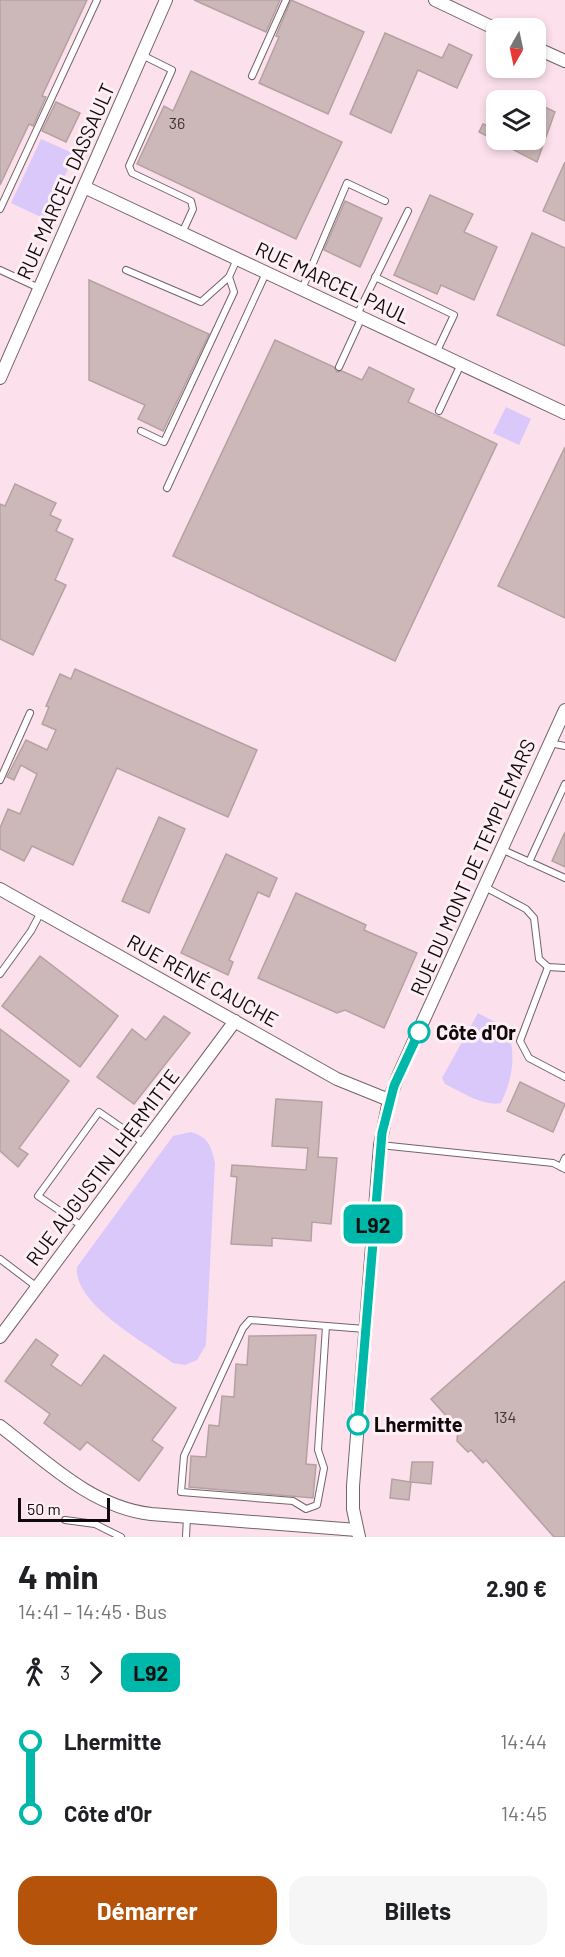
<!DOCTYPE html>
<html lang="fr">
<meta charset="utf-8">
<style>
body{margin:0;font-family:Barlow,sans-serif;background:#f6f6f6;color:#202124;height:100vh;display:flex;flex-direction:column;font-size:22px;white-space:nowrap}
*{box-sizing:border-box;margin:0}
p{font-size:20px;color:#757577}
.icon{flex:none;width:33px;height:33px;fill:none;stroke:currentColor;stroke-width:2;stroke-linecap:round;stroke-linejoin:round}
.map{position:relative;height:1537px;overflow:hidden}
.sheet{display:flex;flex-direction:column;background:#fff;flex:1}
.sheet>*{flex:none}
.badge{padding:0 12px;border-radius:9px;font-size:21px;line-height:39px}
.needle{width:39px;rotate:189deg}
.fabs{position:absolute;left:486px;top:18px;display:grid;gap:12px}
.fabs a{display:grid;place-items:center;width:60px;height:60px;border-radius:12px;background:#fff;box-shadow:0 3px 9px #0003;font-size:30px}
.scale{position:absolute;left:18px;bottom:15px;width:92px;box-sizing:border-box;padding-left:6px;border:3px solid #0f090c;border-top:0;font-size:16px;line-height:21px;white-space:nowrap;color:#0f090c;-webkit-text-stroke:4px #feeff5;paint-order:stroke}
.map>.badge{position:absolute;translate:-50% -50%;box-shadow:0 0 0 3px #fff}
.legs{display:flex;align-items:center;gap:9px;height:66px;padding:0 18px;font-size:20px}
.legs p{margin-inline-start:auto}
.summary{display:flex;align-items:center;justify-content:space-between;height:102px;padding:0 18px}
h1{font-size:33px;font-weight:700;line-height:45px}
.action{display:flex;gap:12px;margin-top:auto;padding:12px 18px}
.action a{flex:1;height:69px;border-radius:18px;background:#b45309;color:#fff;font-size:24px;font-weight:700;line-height:69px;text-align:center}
.action a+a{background:#f6f6f6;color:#202124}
ul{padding:0 18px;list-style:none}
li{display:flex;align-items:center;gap:21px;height:72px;font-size:22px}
li i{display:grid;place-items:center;width:9px;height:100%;margin:0 8px;background:currentColor}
li i::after{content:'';width:15px;height:15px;margin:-8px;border:4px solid;border-radius:50%;background:#fff}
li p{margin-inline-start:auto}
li:first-child i{background:linear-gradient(#0000 50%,currentColor 0)}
li:last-child i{background:linear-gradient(currentColor 50%,#0000 0)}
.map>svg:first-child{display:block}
.built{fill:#fce1ec;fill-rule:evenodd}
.water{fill:#dbc8fb}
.building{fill:#ccb8b9;stroke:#b5a1a2;stroke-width:1.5}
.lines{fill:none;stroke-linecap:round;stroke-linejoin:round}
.service-casing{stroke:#73636a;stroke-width:8}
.minor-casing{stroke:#73636a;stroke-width:14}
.service{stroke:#fff;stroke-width:6}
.minor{stroke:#fff;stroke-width:12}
.line-1-casing{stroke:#fff;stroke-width:14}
.line-1{stroke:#00b8aa;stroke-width:9}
.stop-1-dot{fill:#fff;stroke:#00b8aa;stroke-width:3}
.labels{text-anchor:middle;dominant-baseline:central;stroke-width:6;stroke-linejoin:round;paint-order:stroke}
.number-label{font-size:16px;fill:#3e3537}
.street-label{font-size:20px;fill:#0f090c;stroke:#feeff5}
.stop-label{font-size:20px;font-weight:bold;fill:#0f090c;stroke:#feeff5;text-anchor:start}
</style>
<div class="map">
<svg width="565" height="1537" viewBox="0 0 565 1537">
<rect width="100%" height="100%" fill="#feeff5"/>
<path class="built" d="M0,0H565V1537H0ZM496,28H536V68H496ZM496,100H536V140H496Z"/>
<g class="water">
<path d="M41,139L75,154L45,219L11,203Z"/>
<path d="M506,407L531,419L519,445L493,433Z"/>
<path d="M478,1013L508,1029C516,1057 513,1077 501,1103C483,1107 460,1091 445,1084L442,1078Z"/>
<path d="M191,1132C208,1137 211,1145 215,1163L206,1345L197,1360L185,1365L173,1363C146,1343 73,1304 77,1267L173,1136Z"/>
</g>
<g class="building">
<path d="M0,0H87L42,96L46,97L33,126L29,124L0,185Z"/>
<path d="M194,0H280L266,32Z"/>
<path d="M291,0L364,32L328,114L259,83L279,37L276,36Z"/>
<path d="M385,33L442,58L449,44L472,55L457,88L418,70L391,133L350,114Z"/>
<path d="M191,71L342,142L296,239L137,164L164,106L173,111Z"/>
<path d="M56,102L80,113L66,142L42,131Z"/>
<path d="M536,103L555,112L537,162L479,132L483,124L488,126L496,109V140H536Z"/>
<path d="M565,162V221L543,211Z"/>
<path d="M430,195L473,214L464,232L497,247L474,300L441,285L437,294L394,275Z"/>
<path d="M345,201L382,218L360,267L324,250Z"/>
<path d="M532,233L565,248V346L497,315Z"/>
<path d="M89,280L209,334L163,431L138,419L145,405L89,380Z"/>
<path d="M275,340L334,367L337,372L342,371L362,380L369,367L414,389L408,402L497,444L395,661L173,556Z"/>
<path d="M565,447V618L498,586Z"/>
<path d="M15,484L56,503L50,515L61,520L56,531L73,539L55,580L66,585L33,655L0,639V504L5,506Z"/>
<path d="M75,669L257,750L228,817L117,768L73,865L32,846L24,861L0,849V828L8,809L20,814L37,774L21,765L14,780L7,777L26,740L47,750L56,730L42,724L49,707L46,706L60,674L71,679Z"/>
<path d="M159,817L185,829L149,913L122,901Z"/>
<path d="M565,832V867L552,861Z"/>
<path d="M226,854L277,878L269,897L258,892L229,960L233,962L228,975L181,953Z"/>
<path d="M296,893L366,925L364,930L417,953L384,1028L345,1010L337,1013L258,978Z"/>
<path d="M40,956L118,1016L80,1067L2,1006Z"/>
<path d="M164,1016L190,1033L134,1104L97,1077L132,1029L146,1040Z"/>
<path d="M0,1029L69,1081L19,1148L28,1154L18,1167L0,1151Z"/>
<path d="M520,1082L565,1104L553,1132L507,1111Z"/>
<path d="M276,1099L322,1102L318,1157L337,1158L331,1224L312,1222L311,1241L272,1238V1246L231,1244L237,1177L231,1176L232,1165L306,1170L308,1148L272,1146Z"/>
<path d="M565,1281V1537H554L486,1460L483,1463L471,1450L468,1452L457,1441L458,1429L431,1399Z"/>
<path d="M316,1335L306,1464L316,1465L313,1498L189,1487L191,1456L206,1457L209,1425L219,1426L222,1396L234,1397L236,1364L247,1365L249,1336Z"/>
<path d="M36,1339L58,1355L51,1365L81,1386L104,1355L176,1408L152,1440L163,1448L139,1481L87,1442L80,1450L44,1423L50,1414L5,1381Z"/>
<path d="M412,1462H433L431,1484L411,1482L409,1500L390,1498L392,1479L410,1482Z"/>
</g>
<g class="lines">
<defs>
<g id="service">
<path d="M142,55L172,70L129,166L132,173L191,201L193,209L182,233"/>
<path d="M252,76L286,0"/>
<path d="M0,209L97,0"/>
<path d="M0,270L39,288"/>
<path d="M126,270L201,302L229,277"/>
<path d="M375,277L454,315L436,353"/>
<path d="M302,289L347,183L385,201"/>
<path d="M357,315L408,211"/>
<path d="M339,367L362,317"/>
<path d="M439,411L461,364"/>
<path d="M141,431L164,442L234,292L229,277L237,259"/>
<path d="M167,488L266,273"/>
<path d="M550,743L565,746"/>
<path d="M0,780L30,713"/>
<path d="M501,849L565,878"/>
<path d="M529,862L565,784"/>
<path d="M483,886L526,909L534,918L539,959L548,967L565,968"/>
<path d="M548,967L520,1041L529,1058L565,1077"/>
<path d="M0,974L31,931L41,912"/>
<path d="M380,1145L553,1163L565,1169"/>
<path d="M561,1167L565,1158"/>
<path d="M82,1226L38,1196L99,1112L144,1143"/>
<path d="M0,1259L37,1287"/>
<path d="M326,1326L318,1450L324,1468L317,1505L306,1509L293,1501L181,1492L184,1456L243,1328L250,1320L365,1329"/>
<path d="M65,1520L95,1524L121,1537"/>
<path d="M186,1537L187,1517"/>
</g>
<g id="minor">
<path d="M435,0L496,29"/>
<path d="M536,48L565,61"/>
<path d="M84,187L565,413"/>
<path d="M0,378L166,0"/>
<path d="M0,889L337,1079L389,1100"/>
<path d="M0,1337L235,1021"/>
<path d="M0,1426C46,1461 91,1507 151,1514L357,1530"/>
<path d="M359,1537L353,1509V1486L380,1145L389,1100L399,1074L565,710"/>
</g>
</defs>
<use href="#service" class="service-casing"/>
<use href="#minor" class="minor-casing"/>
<use href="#service" class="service"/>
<use href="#minor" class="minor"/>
</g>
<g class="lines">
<defs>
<path id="line-1" d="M358,1424L382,1133L394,1086L419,1032"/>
</defs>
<use href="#line-1" class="line-1-casing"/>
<use href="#line-1" class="line-1"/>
</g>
<g class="stop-1-dot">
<circle cx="419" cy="1032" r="10"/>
<circle cx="358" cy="1424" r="10"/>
</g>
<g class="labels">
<g class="number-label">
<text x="177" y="122">36</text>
<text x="505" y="1416">134</text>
</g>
<g class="street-label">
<text transform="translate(65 181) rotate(-66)">RUE MARCEL DASSAULT</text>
<text transform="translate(333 282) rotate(25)">RUE MARCEL PAUL</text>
<text transform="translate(472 867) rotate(-66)">RUE DU MONT DE TEMPLEMARS</text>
<text transform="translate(203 980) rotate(29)">RUE RENÉ CAUCHE</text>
<text transform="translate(102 1167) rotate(-53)">RUE AUGUSTIN LHERMITTE</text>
</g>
<g class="stop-label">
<text x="436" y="1032">Côte d'Or</text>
<text x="374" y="1424">Lhermitte</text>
</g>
</g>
</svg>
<div class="fabs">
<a><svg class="needle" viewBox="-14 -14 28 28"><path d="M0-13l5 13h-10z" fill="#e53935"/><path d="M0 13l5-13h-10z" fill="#757577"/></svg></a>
<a><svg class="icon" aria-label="layers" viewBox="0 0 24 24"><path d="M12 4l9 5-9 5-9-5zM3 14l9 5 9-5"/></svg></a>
</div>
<div class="scale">50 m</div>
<b class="badge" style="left:373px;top:1224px;background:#00b8aa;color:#111">L92</b>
</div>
<section class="sheet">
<div class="summary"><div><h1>4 min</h1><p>14:41 – 14:45 · Bus</p></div><b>2.90 €</b></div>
<div class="legs"><svg class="icon" aria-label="walk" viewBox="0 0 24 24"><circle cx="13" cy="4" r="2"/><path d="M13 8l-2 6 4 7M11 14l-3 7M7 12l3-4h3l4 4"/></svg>3<svg class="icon" aria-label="forward" viewBox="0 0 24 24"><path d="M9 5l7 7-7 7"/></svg><b class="badge" style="background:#00b8aa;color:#111">L92</b></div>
<ul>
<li><i style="color:#00b8aa"></i><b>Lhermitte</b><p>14:44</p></li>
<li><i style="color:#00b8aa"></i><b>Côte d'Or</b><p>14:45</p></li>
</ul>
<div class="action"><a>Démarrer</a><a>Billets</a></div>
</section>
